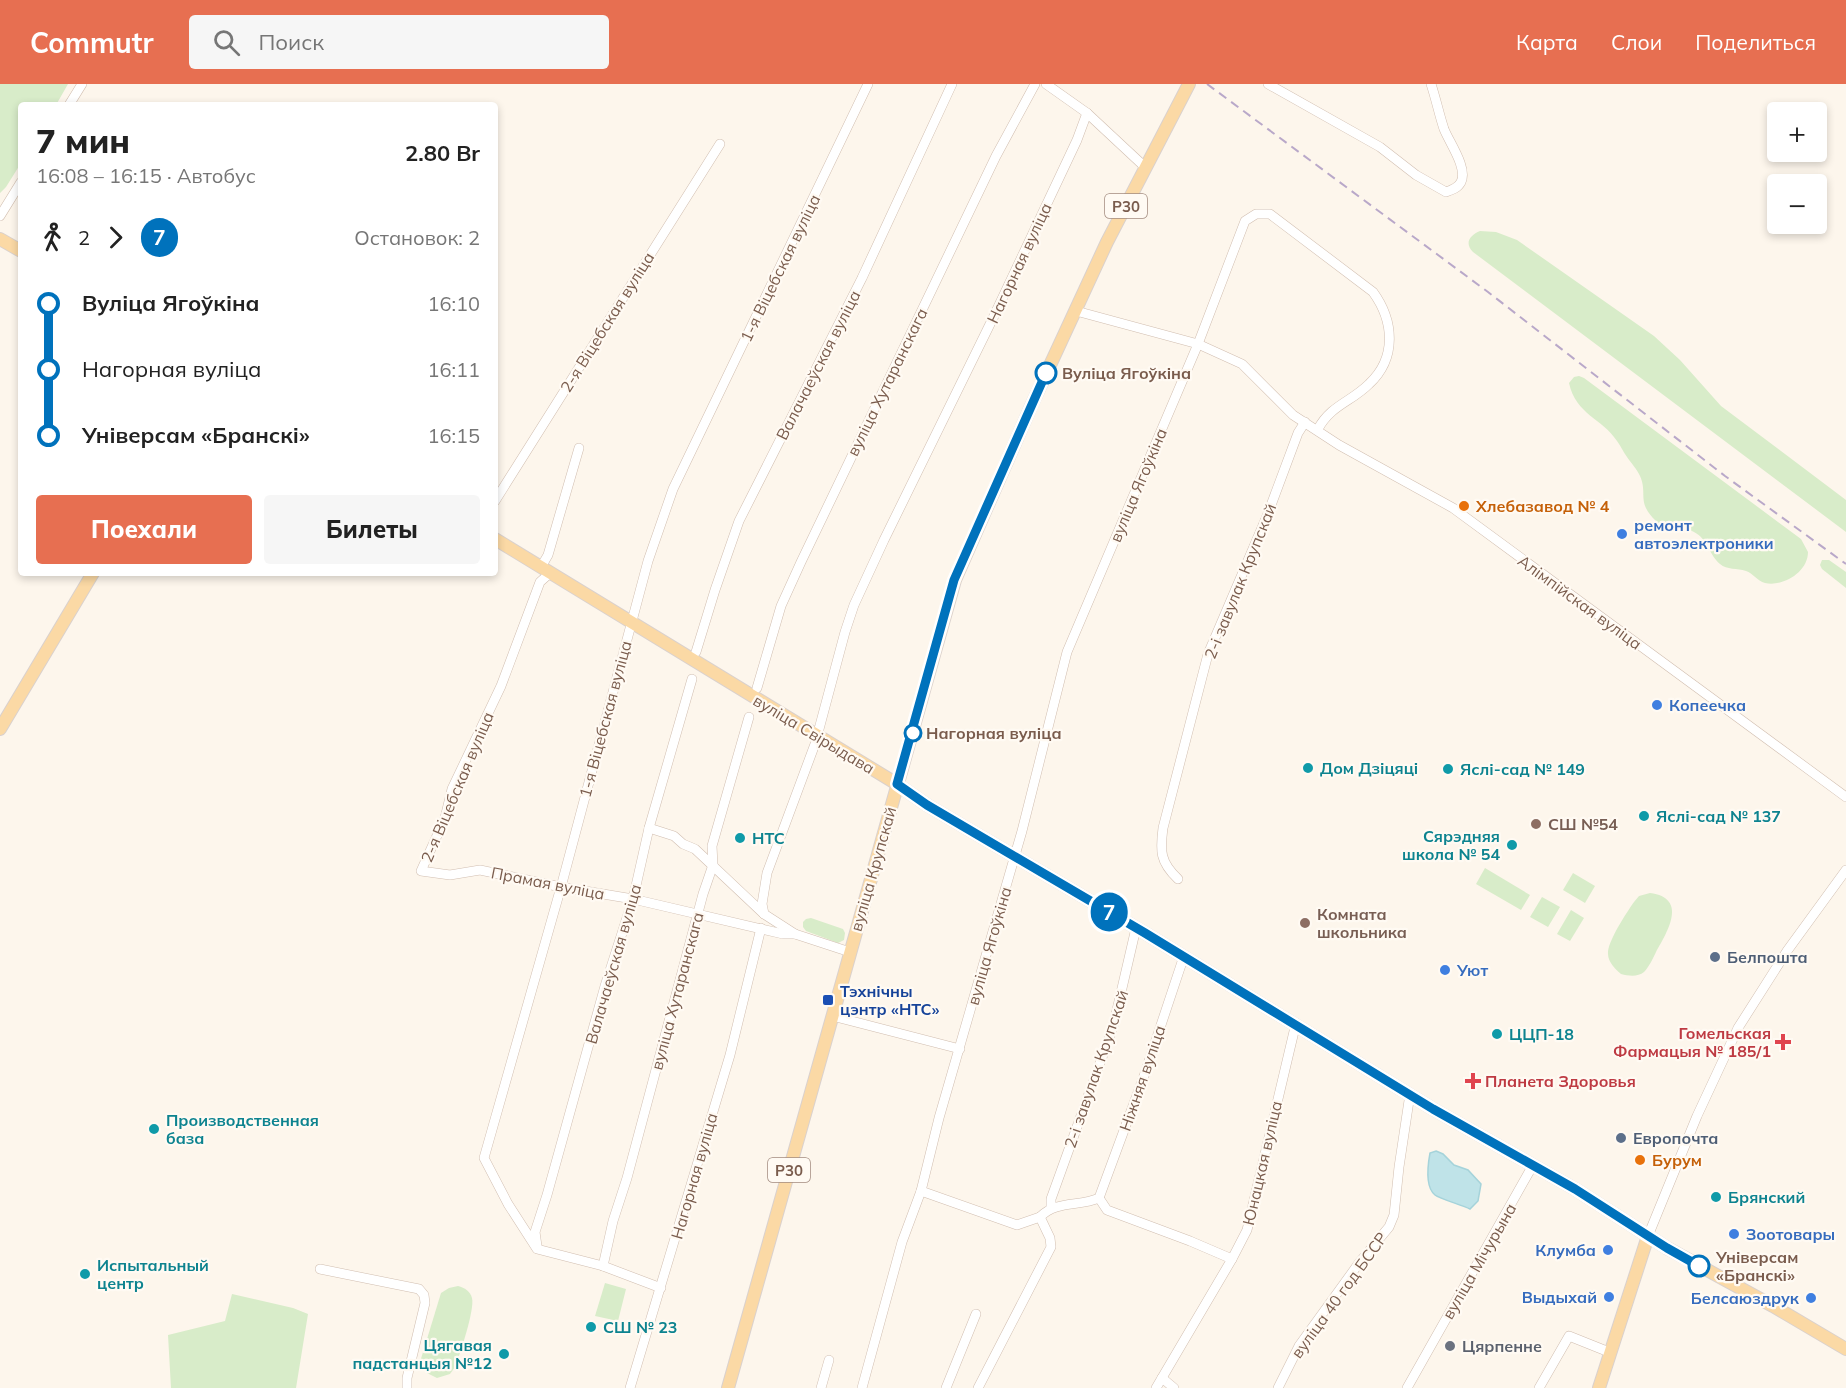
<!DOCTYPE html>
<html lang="ru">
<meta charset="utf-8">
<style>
body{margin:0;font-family:Mulish,sans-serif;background:#f6f6f6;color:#222;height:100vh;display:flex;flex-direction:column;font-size:22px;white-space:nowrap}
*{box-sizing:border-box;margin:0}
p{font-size:20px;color:#767676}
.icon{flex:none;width:33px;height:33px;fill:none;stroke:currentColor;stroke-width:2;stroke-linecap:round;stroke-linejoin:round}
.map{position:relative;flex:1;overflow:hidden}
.side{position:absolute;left:18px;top:18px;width:480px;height:474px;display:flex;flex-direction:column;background:#fff;border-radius:6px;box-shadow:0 3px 9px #0003}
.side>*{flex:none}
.badge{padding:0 12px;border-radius:20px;font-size:21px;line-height:39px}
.buttons{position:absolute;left:1767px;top:18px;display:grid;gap:12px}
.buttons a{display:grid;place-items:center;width:60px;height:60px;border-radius:6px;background:#fff;box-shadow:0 3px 9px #0003;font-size:30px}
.map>.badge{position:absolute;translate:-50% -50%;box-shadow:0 0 0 3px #fff}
.legs{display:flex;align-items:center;gap:9px;height:66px;padding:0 18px;font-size:20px}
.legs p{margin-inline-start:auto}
.summary{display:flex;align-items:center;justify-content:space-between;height:102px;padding:0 18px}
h1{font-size:33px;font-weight:800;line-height:45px}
.button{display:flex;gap:12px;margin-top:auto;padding:12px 18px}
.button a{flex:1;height:69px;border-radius:6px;background:#e76f51;color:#fff;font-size:24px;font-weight:800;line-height:69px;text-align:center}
.button a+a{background:#f6f6f6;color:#222}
ul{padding:0 18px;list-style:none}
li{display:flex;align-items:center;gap:21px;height:66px;font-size:22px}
li i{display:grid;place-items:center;width:9px;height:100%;margin:0 8px;background:currentColor}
li i::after{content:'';width:15px;height:15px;margin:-8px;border:4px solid;border-radius:50%;background:#fff}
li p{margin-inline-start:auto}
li:first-child i{background:linear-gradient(#0000 50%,currentColor 0)}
li:last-child i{background:linear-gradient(currentColor 50%,#0000 0)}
header{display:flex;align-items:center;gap:36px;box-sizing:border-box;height:84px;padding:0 30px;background:#e76f51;color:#fff}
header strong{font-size:28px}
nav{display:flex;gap:33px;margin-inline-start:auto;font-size:21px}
.search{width:420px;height:54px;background:#f6f6f6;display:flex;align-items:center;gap:15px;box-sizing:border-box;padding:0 21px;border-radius:6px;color:#767676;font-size:22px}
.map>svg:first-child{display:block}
.green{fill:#d8ecc9}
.water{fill:#bfe3e8;stroke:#a5d3da;stroke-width:1.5}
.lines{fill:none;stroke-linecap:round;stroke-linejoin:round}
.minor-casing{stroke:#d1beb0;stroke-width:10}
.major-casing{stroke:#dad1cd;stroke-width:14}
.minor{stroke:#fff;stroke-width:9}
.major{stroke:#fbd9a5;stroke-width:12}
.rail{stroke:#b9a8c9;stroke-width:2;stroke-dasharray:9 6;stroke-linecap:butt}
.line-1-casing{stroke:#fff;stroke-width:14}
.line-1{stroke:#0072bc;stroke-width:9}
.stop-1-dot{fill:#fff;stroke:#0072bc;stroke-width:3}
.food-dot{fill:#e8710a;stroke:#fffaf3;stroke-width:2}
.shop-dot{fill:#3f7fe0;stroke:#fffaf3;stroke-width:2}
.culture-dot{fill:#0f9aa8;stroke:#fffaf3;stroke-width:2}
.education-dot{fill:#8d6e63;stroke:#fffaf3;stroke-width:2}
.service-dot{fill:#5c6f8a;stroke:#fffaf3;stroke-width:2}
.transit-dot{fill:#1a4fb4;stroke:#fffaf3;stroke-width:2}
.health-dot{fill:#e0444e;stroke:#fffaf3;stroke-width:2}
.worship-dot{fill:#6b7280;stroke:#fffaf3;stroke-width:2}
.labels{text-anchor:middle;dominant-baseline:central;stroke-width:4.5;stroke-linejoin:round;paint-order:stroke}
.shield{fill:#fffaf3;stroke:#a28b7f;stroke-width:1.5}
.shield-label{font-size:15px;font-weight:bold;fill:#7a5c4d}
.street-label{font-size:16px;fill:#7a5c4d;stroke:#fffaf3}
.stop-label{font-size:16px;font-weight:bold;fill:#7a5c4d;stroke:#fffaf3;text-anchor:start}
.food-label{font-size:16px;font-weight:bold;fill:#c56008;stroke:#fffaf3;text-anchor:start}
.shop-label{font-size:16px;font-weight:bold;fill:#366cbe;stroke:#fffaf3;text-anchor:start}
.culture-label{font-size:16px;font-weight:bold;fill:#0d838f;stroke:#fffaf3;text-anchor:start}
.education-label{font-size:16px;font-weight:bold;fill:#785e54;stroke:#fffaf3;text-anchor:start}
.service-label{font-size:16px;font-weight:bold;fill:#4e5e75;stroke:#fffaf3;text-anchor:start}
.transit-label{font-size:16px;font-weight:bold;fill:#164399;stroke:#fffaf3;text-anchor:start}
.health-label{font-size:16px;font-weight:bold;fill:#be3a42;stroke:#fffaf3;text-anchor:end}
.worship-label{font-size:16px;font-weight:bold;fill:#5b616d;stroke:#fffaf3;text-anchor:start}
</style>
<header>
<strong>Commutr</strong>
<div class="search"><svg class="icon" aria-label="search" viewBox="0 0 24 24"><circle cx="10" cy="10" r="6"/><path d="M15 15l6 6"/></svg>Поиск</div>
<nav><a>Карта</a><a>Слои</a><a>Поделиться</a></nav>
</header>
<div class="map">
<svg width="1846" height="1304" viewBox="0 0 1846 1304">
<rect width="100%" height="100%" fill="#fdf6ec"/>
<g class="green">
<path d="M0,0H68L56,21H21V79L6,103L0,109Z"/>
<path d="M1480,147L1496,148L1517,156L1654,252L1680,276L1721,322L1846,416V448L1473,168C1464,159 1470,151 1480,147Z"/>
<path d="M1579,292L1584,294L1801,455L1808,468C1808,488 1783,503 1765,499C1757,497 1753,489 1746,487C1737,484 1727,486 1720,480C1709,471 1708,455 1694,448C1681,441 1667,449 1656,437C1636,418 1648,410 1640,392C1637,385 1631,379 1627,373C1623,368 1621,362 1617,357C1602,334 1576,331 1569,299L1574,293Z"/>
<path d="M1822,476H1829L1846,488V504L1822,485L1820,481Z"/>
<path d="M1485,784L1530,811L1521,826L1476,800Z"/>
<path d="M1573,789L1595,802L1585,819L1563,806Z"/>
<path d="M1650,809C1688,814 1668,847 1656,868C1653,874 1649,883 1644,888C1638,893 1629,892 1621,890C1616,886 1608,878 1608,870C1607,858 1627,828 1634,818L1639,812Z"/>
<path d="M1542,813L1560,823L1548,843L1530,833Z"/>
<path d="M1571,826L1584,834L1570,857L1557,850Z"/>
<path d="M811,834L843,845L845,849L844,856L838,859L806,847L803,843V838L806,835Z"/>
<path d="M605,1199L626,1205L618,1237L595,1232Z"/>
<path d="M458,1202C465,1204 470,1207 472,1214C475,1225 460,1270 455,1283L450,1290L437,1294L427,1289L420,1278L441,1209L449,1204Z"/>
<path d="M232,1210L293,1224L308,1230L296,1304H171L168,1251L225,1237Z"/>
</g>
<path class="water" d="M1436,1067L1443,1070L1454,1081L1468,1086L1481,1100L1478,1117L1470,1125C1462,1121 1440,1115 1435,1111C1425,1103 1428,1080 1430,1069Z"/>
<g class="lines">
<defs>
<g id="minor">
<path d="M1046,0L1087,29L1146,84"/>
<path d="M1268,0L1380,63L1416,91L1446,108C1452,106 1458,104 1461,98C1468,84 1449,58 1444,45C1439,30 1436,15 1431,0"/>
<path d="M69,21L82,0"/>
<path d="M0,132L21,98"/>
<path d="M1076,227L1198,260L1242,280L1293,331L1339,361L1453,424L1846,713"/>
<path d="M495,417L720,60"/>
<path d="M541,483L548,471L579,364"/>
<path d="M550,489L540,498L501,602L452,705L445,734L421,787L450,791L480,786L561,803L633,815L783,850H795L850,868"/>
<path d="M696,568L715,506L739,437L862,194L952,0"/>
<path d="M757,604L781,522L801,478L996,72L1035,0"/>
<path d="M649,744L674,752L683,760L695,765L764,830L795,850"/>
<path d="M1178,795C1160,778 1160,767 1163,744L1208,570L1267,432L1298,349L1305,338"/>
<path d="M764,830L762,820L767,789L815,660L845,548L854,521L884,456L993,234L1077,56L1087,29"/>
<path d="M832,932L960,965"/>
<path d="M921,1107L1017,1141L1040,1133"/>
<path d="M1099,1114L1107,1126L1190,1157L1232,1175"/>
<path d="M1051,1124V1115L1113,943L1136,844"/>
<path d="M1648,1152L1697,1032L1738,944L1787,867L1846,786"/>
<path d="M537,1162L535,1148L547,1111L605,902L633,815L649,744L692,595"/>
<path d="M603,1182L613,1137L627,1094L703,810L713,781L712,762L749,633"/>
<path d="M320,1185L419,1205L424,1211L425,1219L407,1294V1304"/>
<path d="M661,1204L603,1182L537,1165L508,1120L484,1074L561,803L648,477L673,405L868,0"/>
<path d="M1162,1294L1174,1304"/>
<path d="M630,1304L730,971L761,844"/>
<path d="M821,1304L829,1276"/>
<path d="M862,1304L902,1158L921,1107L939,1034L1022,747L1067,568L1198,260L1245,137L1256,130H1270L1373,208C1394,237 1397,274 1369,300C1351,318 1331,321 1318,345"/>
<path d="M946,1304L976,1230"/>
<path d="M978,1304L1051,1163L1050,1154L1040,1133C1057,1116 1079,1123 1099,1114L1144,992L1184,872"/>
<path d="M1156,1304L1232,1175L1247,1146L1296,939"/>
<path d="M1278,1304L1299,1262L1359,1179L1389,1143L1394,1131L1399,1083L1410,1010"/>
<path d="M1407,1304L1533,1081"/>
<path d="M1539,1304L1569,1252L1609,1268"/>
</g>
<g id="major">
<path d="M0,155L21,167"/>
<path d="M495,455L897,700L927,721L1145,849L1433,1025L1575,1105L1667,1164L1773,1222L1846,1265"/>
<path d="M0,645L93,489"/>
<path d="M728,1304L955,496L1033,318L1107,158L1189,0"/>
<path d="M1599,1304L1648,1152"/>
</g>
</defs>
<use href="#minor" class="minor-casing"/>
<use href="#major" class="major-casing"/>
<use href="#minor" class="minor"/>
<use href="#major" class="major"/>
<path class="rail" d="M1207,0L1488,208L1725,392L1846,480"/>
</g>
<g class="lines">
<defs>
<path id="line-1" d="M1046,289L954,496L897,700L927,721L1145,849L1433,1025L1575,1105L1667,1164L1699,1182"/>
</defs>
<use href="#line-1" class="line-1-casing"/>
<use href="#line-1" class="line-1"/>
</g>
<g class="stop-1-dot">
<circle cx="1046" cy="289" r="10"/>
<circle cx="913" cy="649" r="8"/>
<circle cx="1699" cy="1182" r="10"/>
</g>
<g class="food-dot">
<circle cx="1464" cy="422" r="6"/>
<circle cx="1640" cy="1076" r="6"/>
</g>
<g class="shop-dot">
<circle cx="1622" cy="450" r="6"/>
<circle cx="1657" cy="621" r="6"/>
<circle cx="1445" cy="886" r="6"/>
<circle cx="1734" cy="1150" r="6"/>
<circle cx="1608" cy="1166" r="6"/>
<circle cx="1609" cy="1213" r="6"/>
<circle cx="1811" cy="1214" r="6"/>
</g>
<g class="culture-dot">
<circle cx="1308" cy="684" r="6"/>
<circle cx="1448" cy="685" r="6"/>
<circle cx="1644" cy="732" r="6"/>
<circle cx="740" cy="754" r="6"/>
<circle cx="1512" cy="761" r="6"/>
<circle cx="1497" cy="950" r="6"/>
<circle cx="154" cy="1045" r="6"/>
<circle cx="1716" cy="1113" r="6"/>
<circle cx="85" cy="1190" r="6"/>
<circle cx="591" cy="1243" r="6"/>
<circle cx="504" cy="1270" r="6"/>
</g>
<g class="education-dot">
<circle cx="1536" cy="740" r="6"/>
<circle cx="1305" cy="839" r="6"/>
</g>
<g class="service-dot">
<circle cx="1715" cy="873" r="6"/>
<circle cx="1621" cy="1054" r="6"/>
</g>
<rect class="transit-dot" x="822" y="910" width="12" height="12" rx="3"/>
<g class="health-dot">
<path d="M1780 949h6v6h6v6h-6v6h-6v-6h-6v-6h6z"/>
<path d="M1470 988h6v6h6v6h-6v6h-6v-6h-6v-6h6z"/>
</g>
<circle class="worship-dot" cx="1450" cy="1262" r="6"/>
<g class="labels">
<g class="shield">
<rect x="1105" y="110" width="42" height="24" rx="4.5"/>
<rect x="768" y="1074" width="42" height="24" rx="4.5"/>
</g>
<g class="shield-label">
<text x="1126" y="122">Р30</text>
<text x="789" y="1086">Р30</text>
</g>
<g class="street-label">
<text transform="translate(1019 179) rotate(-65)">Нагорная вуліца</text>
<text transform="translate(780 184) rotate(-64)">1-я Віцебская вуліца</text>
<text transform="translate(607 238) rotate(-58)">2-я Віцебская вуліца</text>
<text transform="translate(818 281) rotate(-63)">Валачаеўская вуліца</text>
<text transform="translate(887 298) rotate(-64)">вуліца Хутаранскага</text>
<text transform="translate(1138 401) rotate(-67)">вуліца Ягоўкіна</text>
<text transform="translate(1240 497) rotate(-68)">2-і завулак Крупскай</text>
<text transform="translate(1580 518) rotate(36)">Алімпійская вуліца</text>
<text transform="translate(605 635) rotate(-75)">1-я Віцебская вуліца</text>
<text transform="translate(814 650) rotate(31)">вуліца Свірыдава</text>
<text transform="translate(457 703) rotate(-67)">2-я Віцебская вуліца</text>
<text transform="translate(873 785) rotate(-74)">вуліца Крупскай</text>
<text transform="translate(548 799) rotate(11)">Прамая вуліца</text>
<text transform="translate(989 862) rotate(-74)">вуліца Ягоўкіна</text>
<text transform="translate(613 880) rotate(-74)">Валачаеўская вуліца</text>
<text transform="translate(677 907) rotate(-75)">вуліца Хутаранскага</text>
<text transform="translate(1096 985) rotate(-71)">2-і завулак Крупскай</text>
<text transform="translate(1142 994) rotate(-71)">Ніжняя вуліца</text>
<text transform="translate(1262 1079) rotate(-77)">Юнацкая вуліца</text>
<text transform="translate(694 1092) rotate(-74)">Нагорная вуліца</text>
<text transform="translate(1479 1177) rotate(-60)">вуліца Мічурына</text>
<text transform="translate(1339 1211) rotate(-54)">вуліца 40 год БССР</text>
</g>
<g class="stop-label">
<text x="1062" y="289">Вуліца Ягоўкіна</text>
<text x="926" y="649">Нагорная вуліца</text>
<text x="1716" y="1173">Універсам<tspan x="1716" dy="18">«Бранскі»</tspan></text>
</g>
<g class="food-label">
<text x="1476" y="422">Хлебазавод № 4</text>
<text x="1652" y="1076">Бурум</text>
</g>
<g class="shop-label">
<text x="1634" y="441">ремонт<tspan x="1634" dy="18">автоэлектроники</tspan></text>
<text x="1669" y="621">Копеечка</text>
<text x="1457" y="886">Уют</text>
<text x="1746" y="1150">Зоотовары</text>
<text x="1596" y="1166" text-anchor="end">Клумба</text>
<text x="1597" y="1213" text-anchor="end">Выдыхай</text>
<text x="1799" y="1214" text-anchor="end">Белсаюздрук</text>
</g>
<g class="culture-label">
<text x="1320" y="684">Дом Дзіцяці</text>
<text x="1460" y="685">Яслі-сад № 149</text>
<text x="1656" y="732">Яслі-сад № 137</text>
<text x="1500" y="752" text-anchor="end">Сярэдняя<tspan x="1500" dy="18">школа № 54</tspan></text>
<text x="752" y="754">НТС</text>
<text x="1509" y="950">ЦЦП-18</text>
<text x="166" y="1036">Производственная<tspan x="166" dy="18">база</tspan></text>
<text x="1728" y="1113">Брянский</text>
<text x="97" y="1181">Испытальный<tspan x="97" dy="18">центр</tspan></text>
<text x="603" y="1243">СШ № 23</text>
<text x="492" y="1261" text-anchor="end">Цягавая<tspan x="492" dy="18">падстанцыя №12</tspan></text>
</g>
<g class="education-label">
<text x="1548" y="740">СШ №54</text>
<text x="1317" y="830">Комната<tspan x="1317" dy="18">школьника</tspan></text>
</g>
<g class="service-label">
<text x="1727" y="873">Белпошта</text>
<text x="1633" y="1054">Европочта</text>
</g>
<g class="transit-label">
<text x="840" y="907">Тэхнічны<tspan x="840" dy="18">цэнтр «НТС»</tspan></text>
</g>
<g class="health-label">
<text x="1771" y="949">Гомельская<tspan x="1771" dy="18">Фармацыя № 185/1</tspan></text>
<text x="1485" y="997" text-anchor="start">Планета Здоровья</text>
</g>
<g class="worship-label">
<text x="1462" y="1262">Цярпенне</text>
</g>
</g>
</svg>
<div class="buttons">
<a>+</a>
<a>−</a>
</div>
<b class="badge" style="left:1109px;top:828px;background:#0072bc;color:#fff">7</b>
<section class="side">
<div class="summary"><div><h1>7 мин</h1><p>16:08 – 16:15 · Автобус</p></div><b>2.80 Br</b></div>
<div class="legs"><svg class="icon" aria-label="walk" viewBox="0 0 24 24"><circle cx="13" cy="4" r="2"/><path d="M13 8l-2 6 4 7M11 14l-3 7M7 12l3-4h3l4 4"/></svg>2<svg class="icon" aria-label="forward" viewBox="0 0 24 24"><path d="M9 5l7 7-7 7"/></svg><b class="badge" style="background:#0072bc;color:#fff">7</b><p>Остановок: 2</p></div>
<ul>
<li><i style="color:#0072bc"></i><b>Вуліца Ягоўкіна</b><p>16:10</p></li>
<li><i style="color:#0072bc"></i><span>Нагорная вуліца</span><p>16:11</p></li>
<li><i style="color:#0072bc"></i><b>Універсам «Бранскі»</b><p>16:15</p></li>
</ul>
<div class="button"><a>Поехали</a><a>Билеты</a></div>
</section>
</div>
